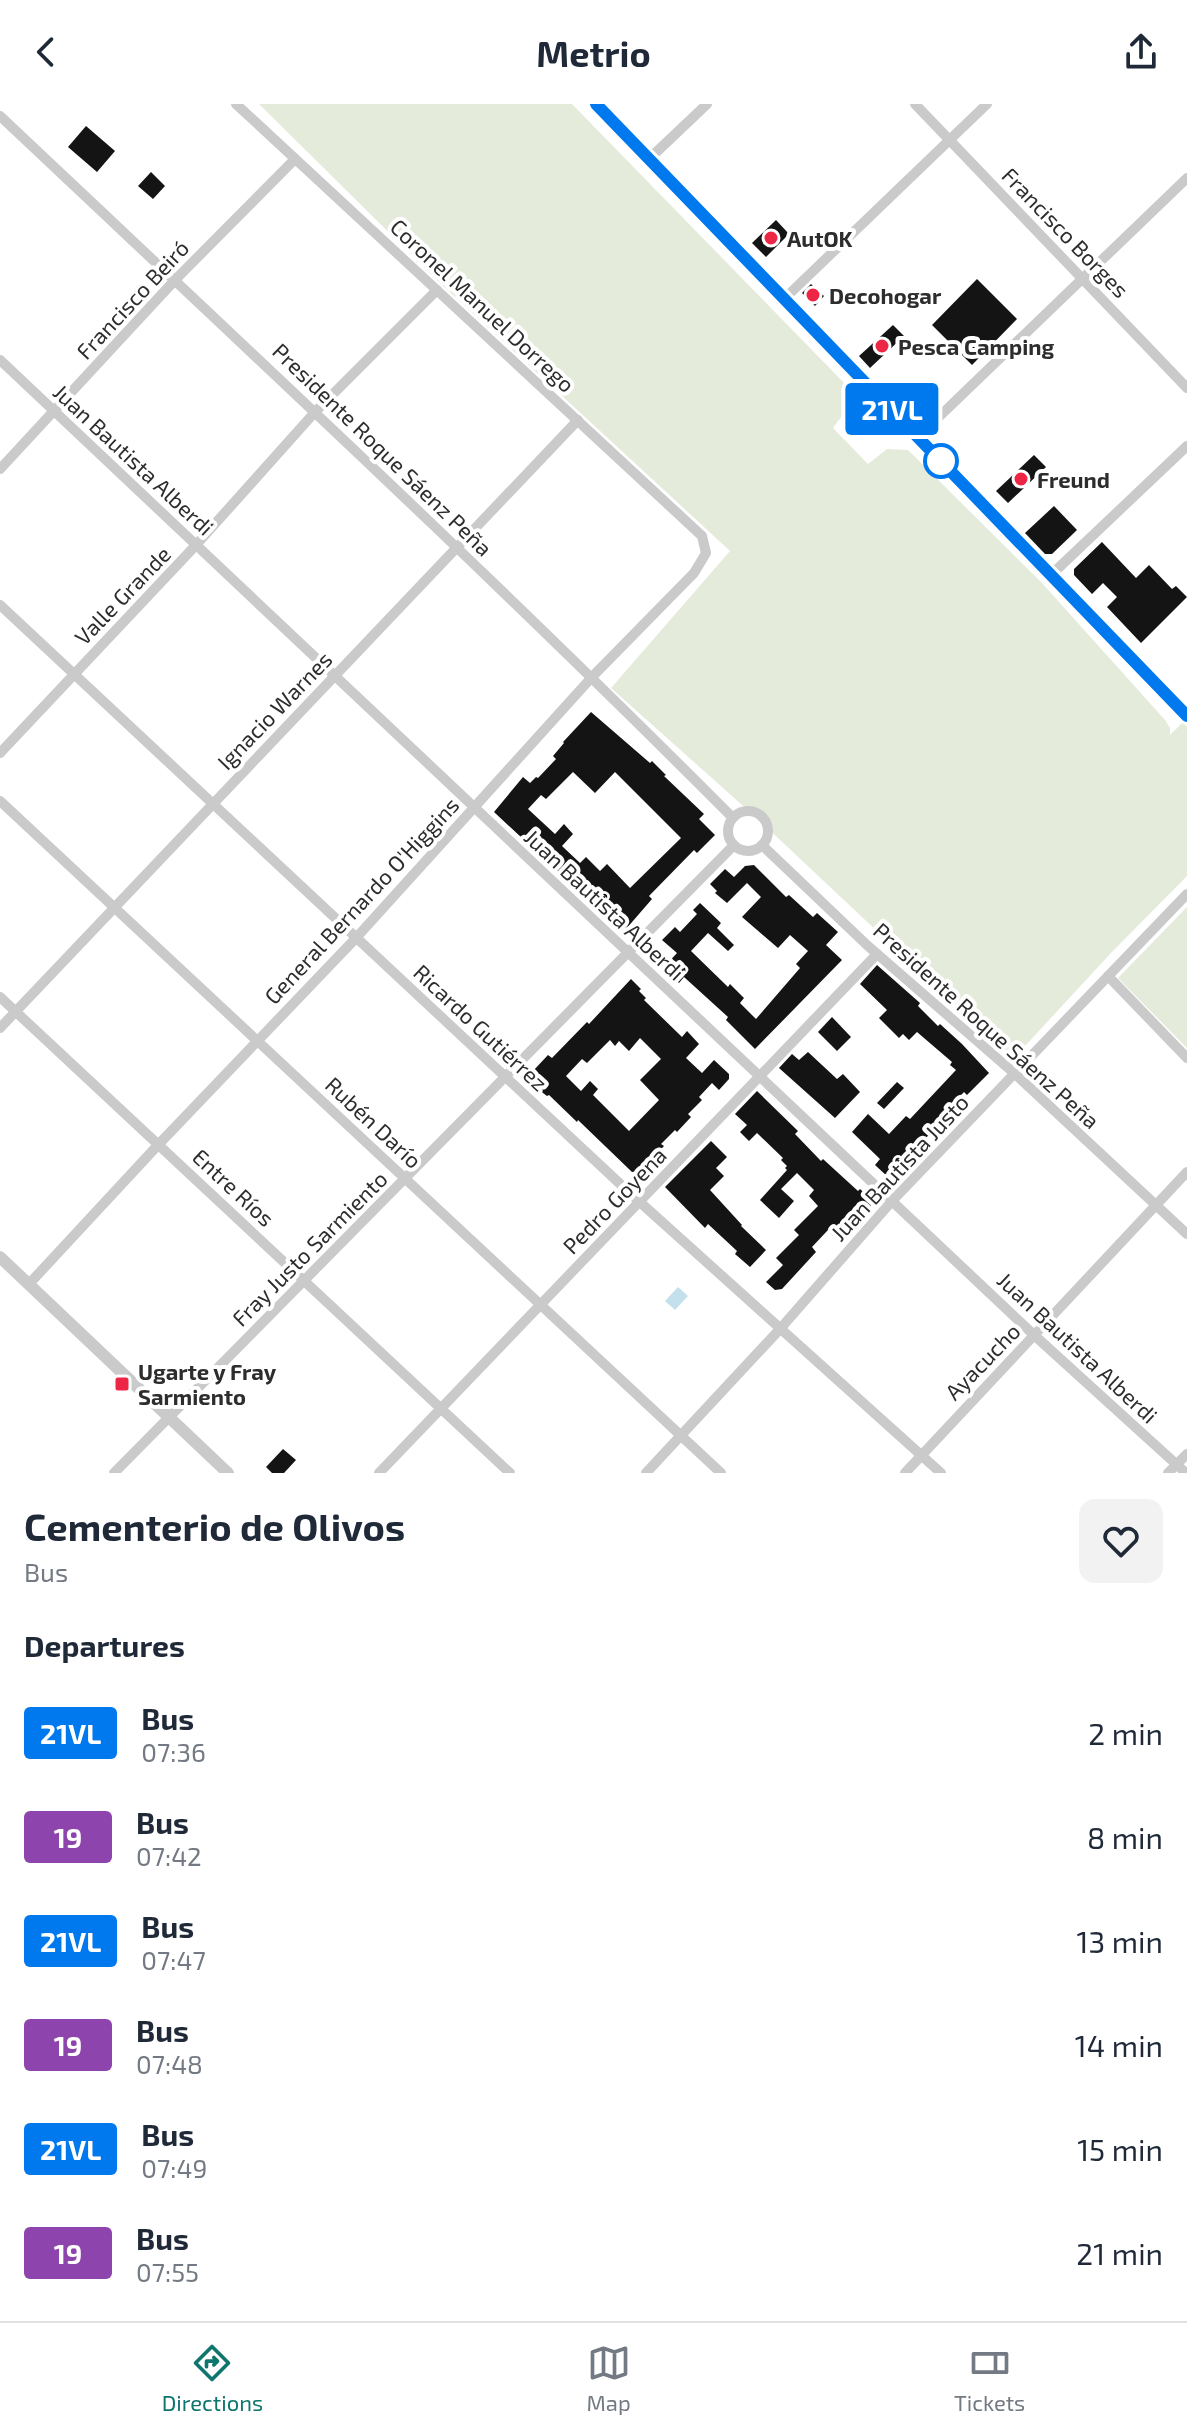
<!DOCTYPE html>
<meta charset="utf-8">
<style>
body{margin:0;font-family:"Exo 2",sans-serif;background:#f2f2f3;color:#1f2937;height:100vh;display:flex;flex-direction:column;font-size:30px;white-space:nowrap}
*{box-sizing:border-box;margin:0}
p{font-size:26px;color:#747a83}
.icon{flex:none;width:44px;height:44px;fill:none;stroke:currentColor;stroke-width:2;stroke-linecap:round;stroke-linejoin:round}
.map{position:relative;height:1369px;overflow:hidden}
.panel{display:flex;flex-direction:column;background:#fff;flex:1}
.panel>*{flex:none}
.badge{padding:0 16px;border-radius:6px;font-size:28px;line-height:52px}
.map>.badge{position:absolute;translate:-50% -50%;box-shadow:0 0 0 4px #fff}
h2{padding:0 24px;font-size:30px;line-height:72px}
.round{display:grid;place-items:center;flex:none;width:84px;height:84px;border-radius:16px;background:#f2f2f3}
.overview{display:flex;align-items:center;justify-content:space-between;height:136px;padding:0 24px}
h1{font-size:38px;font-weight:700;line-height:60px}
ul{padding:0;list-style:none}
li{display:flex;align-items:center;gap:24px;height:104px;padding:0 24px}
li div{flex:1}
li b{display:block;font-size:30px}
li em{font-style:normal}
li .badge{min-width:88px;font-weight:700;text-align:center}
header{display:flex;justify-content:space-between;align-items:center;height:104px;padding:0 24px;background:#fff;font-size:36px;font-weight:700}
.tab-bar{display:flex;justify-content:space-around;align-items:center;height:112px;border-top:2px solid #e0e1e3;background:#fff;font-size:22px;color:#747a83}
.tab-bar a{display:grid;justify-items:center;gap:4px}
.tab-bar .selected{color:#0f766e}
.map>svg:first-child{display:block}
.green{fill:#e5ebda}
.water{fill:#c4e0ec}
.building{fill:#141414;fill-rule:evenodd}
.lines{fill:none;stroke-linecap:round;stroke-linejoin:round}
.minor{stroke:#cacaca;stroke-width:10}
.tertiary{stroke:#cacaca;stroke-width:12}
.line-casing{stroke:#fff;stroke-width:18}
.line{stroke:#0079ef;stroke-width:12}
.poi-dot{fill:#ed2645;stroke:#fff;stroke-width:3}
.stop-dot{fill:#fff;stroke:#0079ef;stroke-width:4}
.labels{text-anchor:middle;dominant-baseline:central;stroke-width:8;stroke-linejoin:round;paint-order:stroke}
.street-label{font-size:22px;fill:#2d2d2d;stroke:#fff}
.poi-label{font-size:22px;font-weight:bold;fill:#2d2d2d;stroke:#fff;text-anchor:start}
</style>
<header><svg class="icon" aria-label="back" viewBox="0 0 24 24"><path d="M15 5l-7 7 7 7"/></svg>Metrio<svg class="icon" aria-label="share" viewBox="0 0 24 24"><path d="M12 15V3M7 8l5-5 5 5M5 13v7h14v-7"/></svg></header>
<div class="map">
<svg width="1187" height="1369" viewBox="0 0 1187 1369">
<rect width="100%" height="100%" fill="#fff"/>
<g class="green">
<path d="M259,0H572L850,285C851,305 844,309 833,324L868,360L887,345L908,346L1042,479L1165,616L1170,624V631L1183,618L1187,623V772L1111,849L1013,955L760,717L611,584L730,447L441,180Z"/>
<path d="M1187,803V944L1118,874Z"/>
</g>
<path class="water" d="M678,1183L688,1192L675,1206L665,1197Z"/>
<g class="building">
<path d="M86,22L115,47L97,68L68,43Z"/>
<path d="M151,68L165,82L153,95L138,82Z"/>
<path d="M776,116L789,130L766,153L752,139Z"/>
<path d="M977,175L1017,215L972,261L932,221Z"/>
<path d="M811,180L824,192L815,202L802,189Z"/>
<path d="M893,221L904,232L870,264L859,252Z"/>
<path d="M1034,351L1046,363L1008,399L996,387Z"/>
<path d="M1054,402L1077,426L1052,450H1045L1025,429Z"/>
<path d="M1102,438L1136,474L1149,461L1172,485L1176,482L1187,493L1141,539L1107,503L1117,493L1103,479L1092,490L1074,471V465Z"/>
<path d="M591,608L650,659L652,657L666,671L664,672L704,710L699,715L715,731L697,749L694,746L649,792L652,795L626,825L598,799L593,804L564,776L566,775L494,708L523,673L530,679L536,673L538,674L556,655L553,652L564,639L563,638ZM573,668L595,689L615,668L681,734L630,784L607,760L600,767L586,753L580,759L562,742L573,730L564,720L555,730L528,705L541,691L546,695Z"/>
<path d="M754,761L786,793L789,791L813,813L817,809L838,828L826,841L842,856L755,945L726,916L728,913L684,873L679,879L663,864L677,849L662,836L675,823L680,828L697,810L693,806L700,799L721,819L717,824L734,841L728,847L708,829L691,847L728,883L730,880L744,894L740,899L756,915L800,864L796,860L808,847L790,831L778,844L742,813L761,793L747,779L727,799L715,789L717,787L710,780L725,765L734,773L745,762Z"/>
<path d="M877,861L920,899L918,902L938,922L940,920L962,940L989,969L967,991L964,988L937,1017L939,1019L907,1056L896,1068L894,1066L888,1073L875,1061L880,1055L852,1028L868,1010L889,1030L906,1012L910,1015L956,966L950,961L952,958L917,928L909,936L903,930L899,934L879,914L887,906L860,880Z"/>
<path d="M631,875L641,885L639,887L646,894L644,896L682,933L687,927L699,940L686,954L702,969L714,956L729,970V975L719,986L712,979L699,993L702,996L688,1010L691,1013L677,1028L675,1026L661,1040L664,1042L640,1067L632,1068L578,1016L577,1018L549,991L547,992L535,983L533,967L548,951L552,954L587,918L589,920ZM640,934L661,955L640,976L659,996L629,1027L593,991L598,985L590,977L581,987L566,972L582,955L587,959L610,936L615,942L619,937L629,947Z"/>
<path d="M832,913L851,933L837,947L818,928Z"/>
<path d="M808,948L837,975L843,970L860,988L835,1014L779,964L792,950L799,956Z"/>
<path d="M897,978L904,984L884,1005L877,999Z"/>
<path d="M757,987L798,1027L795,1030L821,1057L823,1055L858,1087L860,1085L870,1094L871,1102L857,1116L853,1113L833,1132L828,1126L812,1143L816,1148L782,1185L775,1186L766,1178L783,1161L776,1154L799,1131L794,1126L818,1102L809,1092L814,1086L797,1069L781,1085L794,1097L779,1114L760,1096L787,1066L785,1064L787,1062L781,1056L783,1054L757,1029L749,1037L740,1028L747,1021L735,1010Z"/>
<path d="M711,1037L727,1053L716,1064L724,1072L710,1086L742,1121L741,1122L766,1146L750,1163L735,1150L737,1147L708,1120L705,1124L665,1083Z"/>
<path d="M283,1345L296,1356L284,1369H272L266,1363Z"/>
</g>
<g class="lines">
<g class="minor">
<path d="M915,0L1187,284"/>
<path d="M0,12C246,244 494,474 732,713"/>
<path d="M648,56L707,0"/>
<path d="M784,195L987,0"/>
<path d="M0,256L1034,1231L1186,1369"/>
<path d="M918,333L1187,74"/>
<path d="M0,365L175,176L295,55"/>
<path d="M1051,471L1187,342"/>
<path d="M0,501L632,1091L941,1369"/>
<path d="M0,649L196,441L315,308L437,186"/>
<path d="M0,697L721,1369"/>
<circle cx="748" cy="727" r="20"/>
<path d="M762,741L868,842L1014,969L1187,1130"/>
<path d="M1108,872L1187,954"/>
<path d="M0,893L510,1369"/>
<path d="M0,924L578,316"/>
<path d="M29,1180L158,1041L356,834L592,573L694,469L706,449L702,432L236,0"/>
<path d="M114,1369L734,741"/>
<path d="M379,1369L877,850"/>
<path d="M646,1369L780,1225L892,1097L1187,790"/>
<path d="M905,1369L1187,1068"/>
<path d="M1168,1369L1187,1350"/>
</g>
<g class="tertiary">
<path d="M596,0L887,299L1187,612"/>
<path d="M0,1153L228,1369"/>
</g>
</g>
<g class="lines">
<defs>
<path id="line" d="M596,0L1187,612"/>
</defs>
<use href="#line" class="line-casing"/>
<use href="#line" class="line"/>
</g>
<g class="poi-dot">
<circle cx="771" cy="134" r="8"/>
<circle cx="813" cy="191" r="8"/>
<circle cx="882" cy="242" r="8"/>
<circle cx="1021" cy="375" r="8"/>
<rect x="114" y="1272" width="16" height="16" rx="4"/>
</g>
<circle class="stop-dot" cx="941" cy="357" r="16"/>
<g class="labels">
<g class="street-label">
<text transform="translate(1066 128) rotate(46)">Francisco Borges</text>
<text transform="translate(132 195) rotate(-47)">Francisco Beiró</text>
<text transform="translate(483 201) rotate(43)">Coronel Manuel Dorrego</text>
<text transform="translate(383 345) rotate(44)">Presidente Roque Sáenz Peña</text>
<text transform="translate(134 355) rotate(43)">Juan Bautista Alberdi</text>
<text transform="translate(122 491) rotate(-46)">Valle Grande</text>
<text transform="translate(274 606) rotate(-46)">Ignacio Warnes</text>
<text transform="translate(361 796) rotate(-47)">General Bernardo O'Higgins</text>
<text transform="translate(605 800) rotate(43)">Juan Bautista Alberdi</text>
<text transform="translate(987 921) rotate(42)">Presidente Roque Sáenz Peña</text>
<text transform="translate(481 923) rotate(43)">Ricardo Gutiérrez</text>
<text transform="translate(374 1018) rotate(43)">Rubén Darío</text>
<text transform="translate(899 1063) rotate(-47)">Juan Bautista Justo</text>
<text transform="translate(234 1083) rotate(43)">Entre Ríos</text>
<text transform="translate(614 1096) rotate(-46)">Pedro Goyena</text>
<text transform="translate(309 1144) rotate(-45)">Fray Justo Sarmiento</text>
<text transform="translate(1078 1243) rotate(43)">Juan Bautista Alberdi</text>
<text transform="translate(982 1257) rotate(-46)">Ayacucho</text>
</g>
<g class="poi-label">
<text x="787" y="134">AutOK</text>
<text x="829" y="191">Decohogar</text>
<text x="898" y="242">Pesca Camping</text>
<text x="1037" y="375">Freund</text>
<text x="138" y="1267">Ugarte y Fray<tspan x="138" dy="25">Sarmiento</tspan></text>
</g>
</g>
</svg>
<b class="badge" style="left:892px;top:305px;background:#0079ef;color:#fff">21VL</b>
</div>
<section class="panel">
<div class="overview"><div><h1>Cementerio de Olivos</h1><p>Bus</p></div><a class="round"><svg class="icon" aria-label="heart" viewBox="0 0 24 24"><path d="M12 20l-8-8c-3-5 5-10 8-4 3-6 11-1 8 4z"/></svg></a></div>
<h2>Departures</h2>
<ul>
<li><span class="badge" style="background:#0079ef;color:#fff">21VL</span><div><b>Bus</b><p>07:36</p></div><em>2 min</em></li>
<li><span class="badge" style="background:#8e44ad;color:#fff">19</span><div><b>Bus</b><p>07:42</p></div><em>8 min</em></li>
<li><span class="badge" style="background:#0079ef;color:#fff">21VL</span><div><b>Bus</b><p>07:47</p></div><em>13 min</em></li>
<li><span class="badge" style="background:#8e44ad;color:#fff">19</span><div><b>Bus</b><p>07:48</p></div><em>14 min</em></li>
<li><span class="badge" style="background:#0079ef;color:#fff">21VL</span><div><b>Bus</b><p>07:49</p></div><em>15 min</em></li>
<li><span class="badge" style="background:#8e44ad;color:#fff">19</span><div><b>Bus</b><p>07:55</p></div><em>21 min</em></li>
</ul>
</section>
<nav class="tab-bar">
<a class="selected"><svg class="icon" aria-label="directions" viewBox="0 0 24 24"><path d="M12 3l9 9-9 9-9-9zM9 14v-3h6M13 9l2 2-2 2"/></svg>Directions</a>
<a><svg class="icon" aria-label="map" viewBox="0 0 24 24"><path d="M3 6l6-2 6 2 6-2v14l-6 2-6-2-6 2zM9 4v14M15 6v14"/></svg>Map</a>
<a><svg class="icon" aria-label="tickets" viewBox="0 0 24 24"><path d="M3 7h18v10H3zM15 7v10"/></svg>Tickets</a>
</nav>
